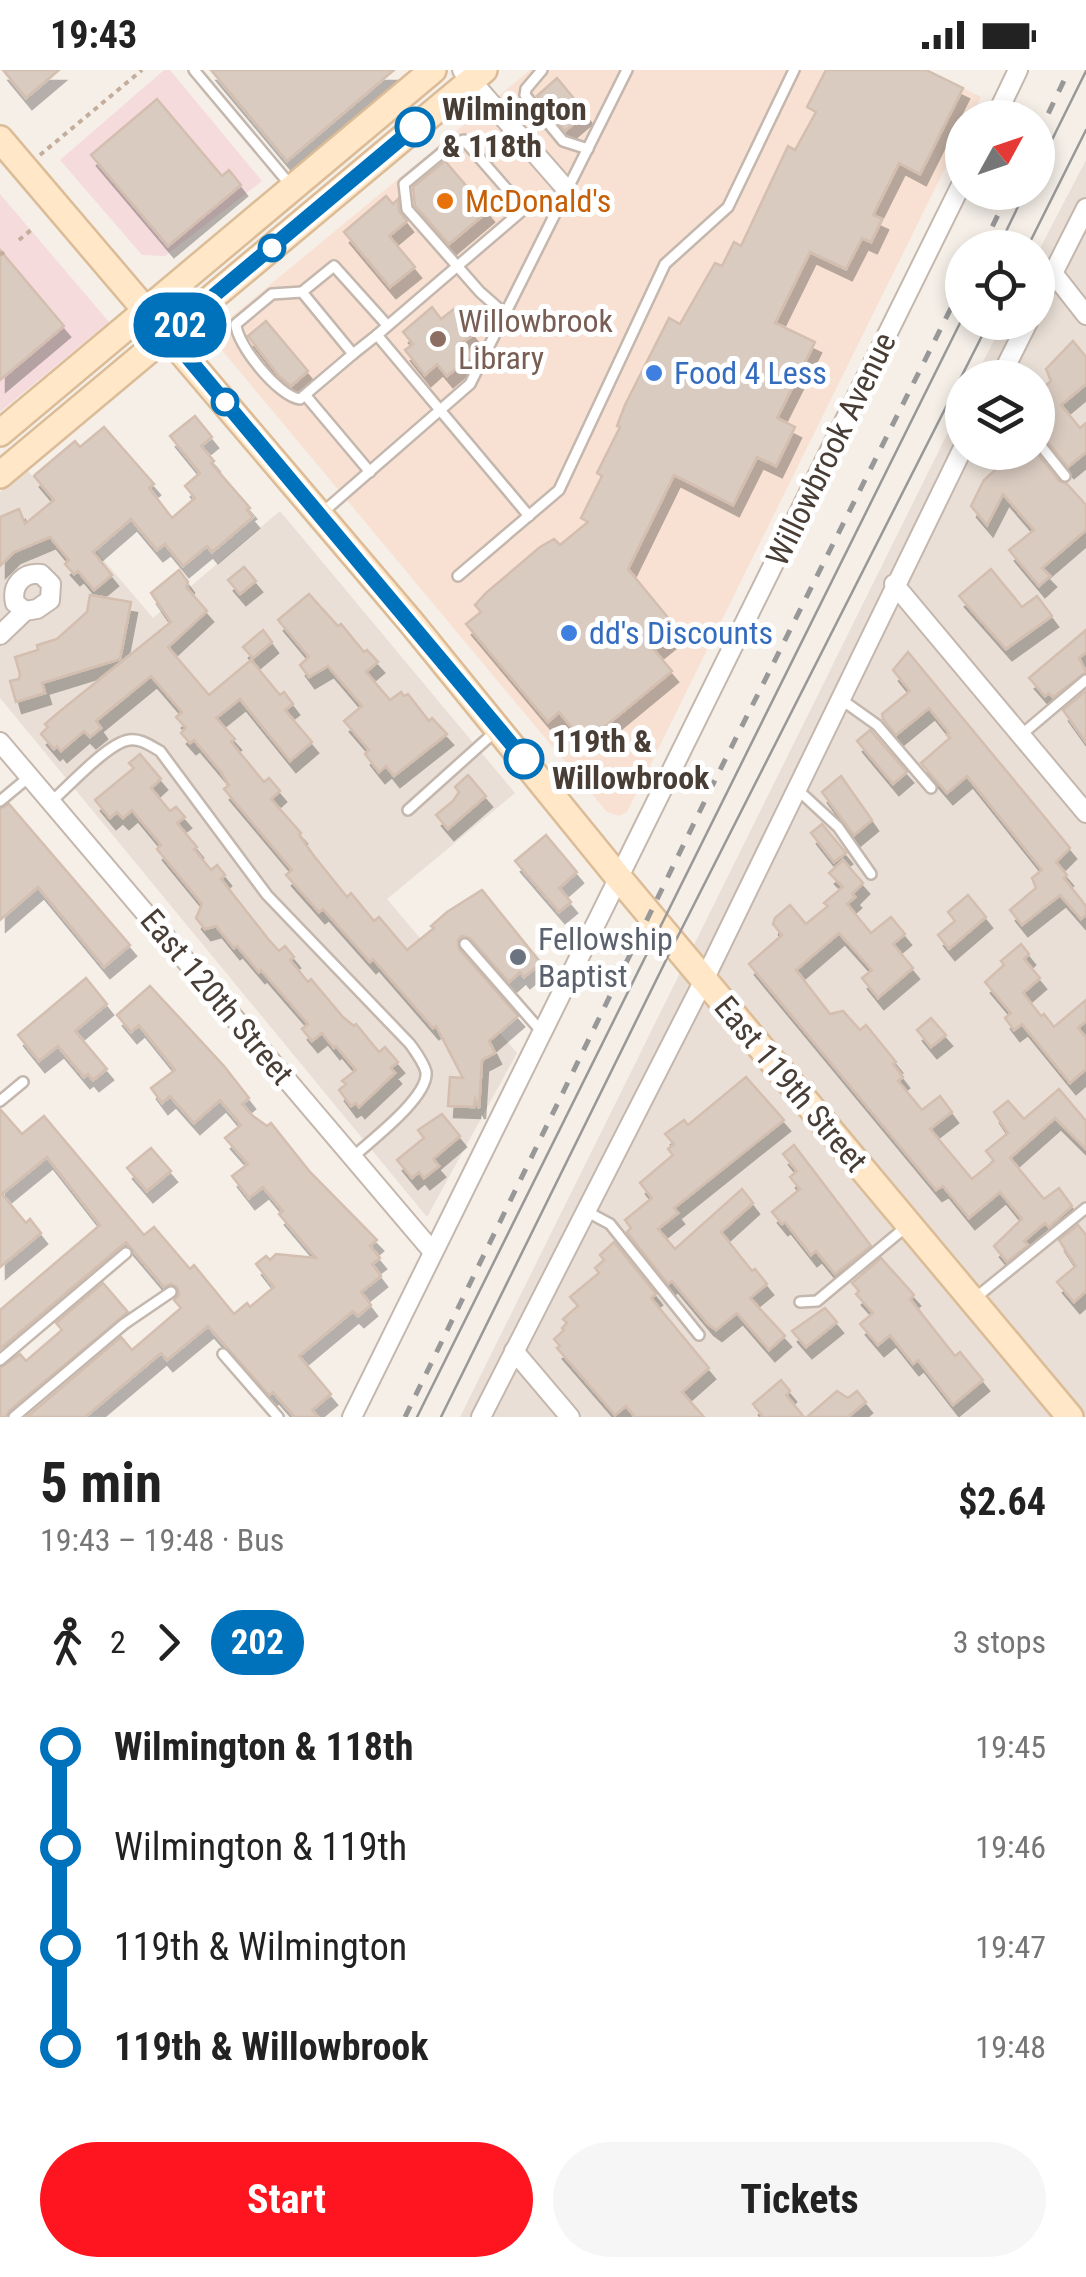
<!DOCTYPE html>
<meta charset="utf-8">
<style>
body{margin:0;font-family:"Roboto Condensed",sans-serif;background:#f6f6f6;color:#222;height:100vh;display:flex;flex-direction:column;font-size:38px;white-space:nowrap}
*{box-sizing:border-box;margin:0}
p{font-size:32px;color:#767676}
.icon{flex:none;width:55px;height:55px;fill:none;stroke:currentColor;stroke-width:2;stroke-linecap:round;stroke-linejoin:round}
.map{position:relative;height:1347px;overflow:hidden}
.side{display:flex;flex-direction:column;background:#fff;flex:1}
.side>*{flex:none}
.badge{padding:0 20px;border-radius:32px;font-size:35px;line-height:65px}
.needle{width:65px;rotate:50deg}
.controls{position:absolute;left:945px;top:30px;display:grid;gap:20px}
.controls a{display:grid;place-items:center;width:110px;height:110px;border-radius:50%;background:#fff;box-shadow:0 5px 15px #0003;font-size:50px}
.map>.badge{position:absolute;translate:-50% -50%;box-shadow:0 0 0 5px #fff}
.legs{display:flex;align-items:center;gap:15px;height:110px;padding:0 40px;font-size:32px}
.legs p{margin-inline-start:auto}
.summary{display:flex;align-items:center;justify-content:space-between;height:170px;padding:0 40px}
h1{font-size:55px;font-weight:700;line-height:75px}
.button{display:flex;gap:20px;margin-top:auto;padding:20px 40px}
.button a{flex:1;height:115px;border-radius:60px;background:#ff151f;color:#fff;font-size:40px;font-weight:700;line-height:115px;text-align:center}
.button a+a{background:#f6f6f6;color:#222}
ul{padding:0 40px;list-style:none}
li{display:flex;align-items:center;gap:35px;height:100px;font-size:38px}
li i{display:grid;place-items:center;width:15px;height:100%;margin:0 12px;background:currentColor}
li i::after{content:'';width:25px;height:25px;margin:-12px;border:8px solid;border-radius:50%;background:#fff}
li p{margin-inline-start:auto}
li:first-child i{background:linear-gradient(#0000 50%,currentColor 0)}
li:last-child i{background:linear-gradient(currentColor 50%,#0000 0)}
.status{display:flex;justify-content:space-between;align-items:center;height:70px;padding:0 50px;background:#fff;direction:ltr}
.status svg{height:28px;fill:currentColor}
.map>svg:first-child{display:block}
.residential{fill:#e9dfd6}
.commercial{fill:#f8e1d2}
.medical{fill:#f6dbdd}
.building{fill:#dacbc0;stroke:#d3beaf;stroke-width:2.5;filter:url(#shadow)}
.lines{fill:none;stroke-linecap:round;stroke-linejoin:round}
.lane-casing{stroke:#c4b7ad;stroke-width:14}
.street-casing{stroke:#c4b7ad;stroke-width:22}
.secondary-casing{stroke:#dbbc97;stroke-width:30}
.path{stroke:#c4ad9a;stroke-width:4;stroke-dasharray:5 5;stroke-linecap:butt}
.lane{stroke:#fff;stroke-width:9}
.street{stroke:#fff;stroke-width:18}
.secondary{stroke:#ffe7c8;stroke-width:25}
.tram{stroke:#989898;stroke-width:2.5}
.rail{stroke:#989898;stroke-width:5;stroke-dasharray:12 12;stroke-linecap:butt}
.line-1-casing{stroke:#fff;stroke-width:22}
.line-1{stroke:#0072bc;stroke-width:15}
.stop-1-dot{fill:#fff;stroke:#0072bc;stroke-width:5}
.food-dot{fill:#e8710a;stroke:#fff;stroke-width:4}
.education-dot{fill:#8d6e63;stroke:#fff;stroke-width:4}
.shop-dot{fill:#3f7fe0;stroke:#fff;stroke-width:4}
.worship-dot{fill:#6b7280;stroke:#fff;stroke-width:4}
.labels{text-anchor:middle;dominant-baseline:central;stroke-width:10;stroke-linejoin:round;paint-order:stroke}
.stop-label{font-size:32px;font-weight:bold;fill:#493e36;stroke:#fff;text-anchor:start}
.food-label{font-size:32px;fill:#c56008;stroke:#fff;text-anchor:start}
.education-label{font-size:32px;fill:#785e54;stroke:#fff;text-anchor:start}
.shop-label{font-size:32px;fill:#366cbe;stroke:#fff;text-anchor:start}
.street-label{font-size:32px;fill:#493e36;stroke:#fff}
.worship-label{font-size:32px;fill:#5b616d;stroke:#fff;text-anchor:start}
</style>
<div class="status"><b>19:43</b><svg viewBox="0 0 49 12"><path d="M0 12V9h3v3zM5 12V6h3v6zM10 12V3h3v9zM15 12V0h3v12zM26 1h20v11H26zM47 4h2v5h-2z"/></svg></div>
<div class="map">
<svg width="1086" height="1347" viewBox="0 0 1086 1347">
<defs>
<filter id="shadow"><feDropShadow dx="6" dy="11" stdDeviation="0" flood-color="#0004"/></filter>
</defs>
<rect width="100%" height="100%" fill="#f5efe8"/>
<g class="residential">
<path d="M1086,90V1347H460L962,334V382H1038V308L975,307L1003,253L1038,252V182Z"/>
<path d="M27,400L153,548L280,441L515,723L387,829L517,983L427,1147L0,628V422Z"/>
</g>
<path class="commercial" d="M530,0H928L981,27L971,47L962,48V64L627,742L619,746L607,742L216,273L225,252Z"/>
<g class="medical">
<path d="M164,0H170L262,111L165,186L142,185L60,90Z"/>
<path d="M0,124L109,252L0,342Z"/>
</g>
<g class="building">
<path d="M3,0H59L26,28Z"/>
<path d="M211,0H394L287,91Z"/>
<path d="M826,0H926L963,18L920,104L899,93L873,145L882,149L871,172L862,168L846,199L810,182L775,253L815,272L777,348L795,357L776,396L757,387L733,435L674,405L628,499L670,550L661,558L669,568L654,580L672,601L585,673L559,642L548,652L466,554L481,542L475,535L486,523L540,477L554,469L560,475L588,452L581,448L602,406L597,403L620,357L617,356L625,335L669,248L680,254L715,193L722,196L734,172L741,176L788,76L795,80L816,42L807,37Z"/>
<path d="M557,8L586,43L565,61L537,26Z"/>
<path d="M157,29L222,106L229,100L241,115L168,176L91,85Z"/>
<path d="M445,91L488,141L449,174L415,136L413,117Z"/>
<path d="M386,126L393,134L398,129L399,141L407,151L389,166L415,197L390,217L344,162Z"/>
<path d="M0,180L64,256L0,310Z"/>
<path d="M432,237L441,249L454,239L474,264L462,273L472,285L447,306L437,294L425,305L405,280L413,274L403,262Z"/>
<path d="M266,251L308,301L291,316L279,306L248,266Z"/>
<path d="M1073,271L1086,287V314L1061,335L1080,358L1086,353V382L1068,397L1044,367L1038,364V322L1051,311L1046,299Z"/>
<path d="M195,346L212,367L201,376L214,391L211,393L250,438L247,440L253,447L212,482L207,476L183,496L165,474L157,480L131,449L93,482L112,505L94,520L78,501L74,504L65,494L69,490L50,467L14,482L0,496V447L19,439L25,454L54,430L34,406L36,404L75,371L80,377L104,357L154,414L149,418L172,448L195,428L185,416L200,403L170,366Z"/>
<path d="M1015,382H1036L1059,411L1067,414L1086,435V460L1042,498L1050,506L1039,516L1009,480L1034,460L1003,424L987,455L971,436L984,410Z"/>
<path d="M244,497L256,511L240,524L228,510Z"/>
<path d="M991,499L1022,537L1037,526L1052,546L1006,579L959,526Z"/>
<path d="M179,500L188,512L186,517L207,541L168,577L209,625L251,590L280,625L284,622L293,634L285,640L312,672L290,691L240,629L216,648L235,669L231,672L264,712L269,708L280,721L271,729L301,763L299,765L314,786L347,827L351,823L374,851L379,847L407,880L434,858L431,856L447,842L482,820L541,893L524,907L520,902L509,912L470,868L462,866L458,870L459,879L518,946L489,971L495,983L482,990L479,1038L475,1029L474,1037L448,1036L450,1007L463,1008L436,956L433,958L373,889L370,892L323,839L319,842L286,805L292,800L224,719L229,715L221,702L194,670L190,673L181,663L186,658L176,647L182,642L151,606L96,651L101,658L90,667L84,661L61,681L57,676L54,679L41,664L48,657L45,654L59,642L171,552L151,523Z"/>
<path d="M309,524L338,556L341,554L364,582L367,580L378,592L366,602L390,630L401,622L404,626L408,624L429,651L432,648L447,664L394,706L386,696L379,702L365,684L369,680L344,651L362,636L328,596L309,607L300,595L309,587L278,550Z"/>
<path d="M90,525L131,532L120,589L42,613L45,623L16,632L10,611L19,609L20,604L15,587L38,580L37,575L57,569L87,542Z"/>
<path d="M263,560L272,572L253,588L243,577Z"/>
<path d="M1086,560V582L1079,588L1086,602L1053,627L1049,623L1045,626L1029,608Z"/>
<path d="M908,582L1070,778L1056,792L1067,805L1064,808L1086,836V845L1081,849L1060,825L1022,855L1010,840L1036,818L1032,808L1042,800L967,706L947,723L921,693L950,668L947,665L949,663L929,638L896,665L883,649L882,644L910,621L893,600Z"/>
<path d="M1086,621V672L1063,640Z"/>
<path d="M870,660L907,702L893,714L857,671Z"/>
<path d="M140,684L161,709L151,718L170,741L176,737L185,747L177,753L197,777L194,779L211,800L217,795L225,805L221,809L269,870L279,881L285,876L294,887L290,890L308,912L311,909L343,947L354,956L356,954L379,982L385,977L398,992L391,998L395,1003L359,1037L356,1033L351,1036L339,1020L346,1014L342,1011L356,1000L336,976L334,978L322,963L312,971L302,959L308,954L261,900L259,902L237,876L234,878L216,856L205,859L196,848L202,834L157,779L161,775L132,740L123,748L117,742L110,748L95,730L134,698L129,693Z"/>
<path d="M468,705L486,726L448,759L436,745L453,731L459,722L455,717Z"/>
<path d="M841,706L872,750L854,765L822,722Z"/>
<path d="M9,734L130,875L104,897L38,817L0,850V739Z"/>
<path d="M822,754L846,783L834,792L811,763Z"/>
<path d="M546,765L577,802L559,818L571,832L559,842L515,791Z"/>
<path d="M843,790L863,813L852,824L855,827L847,834L871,863L891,847L905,864L893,874L913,898L878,928L862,908L872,900L839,863L796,900L830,944L843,941L860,960L866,955L896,992L893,994L903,1007L898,1011L922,1040L940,1026L952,1042L930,1059L972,1109L994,1091L986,1081L1008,1063L994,1042L1008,1031L1024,1049L1059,1019L1086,1051V1079L1055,1048L1010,1088L1044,1129L1059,1118L1072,1136L1049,1157L1045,1153L1024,1171L1028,1175L1007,1192L994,1176L1022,1149L1000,1122L969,1148L943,1116L936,1120L749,894L782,865L773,854L775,848L790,835L806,854L828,836L824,833L843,817L829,803Z"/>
<path d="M968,825L986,847L949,879L938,865L955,851L948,842Z"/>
<path d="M1021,874L1029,884L1024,889L1040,908L1023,923L1041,946L1044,944L1054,957L1086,930V951L1078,958L1086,968V999L1070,1013L1022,954L1014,960L1005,948L1011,943L985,912L1004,895L1001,891Z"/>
<path d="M86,908L107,934L75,961L107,999L93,1010L88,1004L84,1007L58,976L39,991L18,965Z"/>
<path d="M150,916L224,996L249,1028L242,1034L253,1046L267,1056L271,1053L310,1102L377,1170L370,1176L380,1188L372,1194L381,1206L361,1222L371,1235L358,1246L353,1241L299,1286L331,1324L312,1340L318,1347H295L273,1322L269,1325L208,1256L167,1290L161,1283L85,1347H27L121,1267L132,1280L181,1238L174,1230L179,1225L177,1217L171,1214L164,1217L126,1172L0,1279V1240L100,1155L47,1087L2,1124L26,1153L30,1149L41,1163L0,1197V1039L22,1064L44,1046L144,1165L154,1157L190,1199L194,1195L234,1244L247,1233L250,1237L274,1217L256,1194L266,1186L270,1190L276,1184L316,1188L279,1144L283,1141L263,1117L249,1128L232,1106L248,1094L225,1068L241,1055L220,1030L194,1053L170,1026L162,1033L151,1018L175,1000L139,955L131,962L117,945Z"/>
<path d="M931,948L946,965L931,977L917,960Z"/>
<path d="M746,1007L784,1050L674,1138L678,1143L658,1159L675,1179L742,1119L753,1133L721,1162L752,1201L755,1199L767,1214L750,1228L785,1266L769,1280L737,1243L716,1260L708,1254L672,1211L668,1214L627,1162L631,1158L625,1150L652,1128L640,1113L673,1085L668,1079L674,1074L665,1064L684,1050L688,1055Z"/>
<path d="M442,1044L460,1066L433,1089L439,1096L424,1108L419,1102L412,1108L397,1090L424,1068L418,1060Z"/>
<path d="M794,1075L871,1176L835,1204L816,1181L811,1185L785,1152L782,1154L772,1142L800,1119L790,1107L797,1101L783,1084Z"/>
<path d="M151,1078L171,1101L147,1121L127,1098Z"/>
<path d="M1078,1155L1086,1165V1221L1074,1232L1057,1212L1076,1196L1059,1170Z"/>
<path d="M614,1172L656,1224L651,1228L709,1298L682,1322L704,1347H635L626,1336L615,1345L557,1278L560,1276L554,1269L564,1260L562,1258L567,1253L563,1249L578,1236L570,1227L599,1203L595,1198L604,1190L600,1185Z"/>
<path d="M881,1188L914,1225L910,1229L955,1286L960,1282L983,1310L953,1335L918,1290L913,1294L890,1265L878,1275L860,1254L873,1243L856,1224L859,1221L852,1213Z"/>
<path d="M103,1213L128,1242L9,1341L6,1347H0V1298L20,1284L26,1291L62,1260L56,1253Z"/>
<path d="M825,1238L837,1252L806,1277L792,1261Z"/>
<path d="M781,1310L790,1321L786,1325L804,1347H763L753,1334Z"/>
<path d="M837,1321L848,1328L857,1321L866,1332L848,1347H807Z"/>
</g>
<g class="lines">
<defs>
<g id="lane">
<path d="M194,0L292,117"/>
<path d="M542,0L526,19L525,25L563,71L588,79"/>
<path d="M302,222L272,224L236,254C236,274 279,327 300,329L353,284"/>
<path d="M505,244L480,222L407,139L404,114L450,76L464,70L524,139"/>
<path d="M387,255L334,196L302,222L353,284L377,265L524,139L559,132"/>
<path d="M377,265L529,446"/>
<path d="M306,326L370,402"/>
<path d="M1038,372L1065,406"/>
<path d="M322,443L470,314L627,0"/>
<path d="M458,506L559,420L665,194L728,137L794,0"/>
<path d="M842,630L877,655L931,718"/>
<path d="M1021,665L1086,610"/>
<path d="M798,720L838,757L871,804"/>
<path d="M0,731L29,707"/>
<path d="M51,732C68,717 108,673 129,670C140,668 151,676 160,681L267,825L410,974C415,981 424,993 426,1002C429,1027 370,1071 353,1087"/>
<path d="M408,740L497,660"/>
<path d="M465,874L541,961"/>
<path d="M0,1031L23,1012"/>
<path d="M584,1140L610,1154L699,1265"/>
<path d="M974,1229L1086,1138"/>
<path d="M800,1232L817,1231L907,1156"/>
<path d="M223,1284L278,1347"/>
<path d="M0,1290L126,1183"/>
<path d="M14,1347L124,1254L171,1222"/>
</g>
<g id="street">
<path d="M462,0L567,120"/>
<path d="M995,48L1018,0"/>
<path d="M1053,203L1086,245"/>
<path d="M1038,233L1086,138"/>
<path d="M1000,308L1028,252"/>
<path d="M894,514L1086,743"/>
<path d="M0,565L25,541L37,539L50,530L51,514L41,504C23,502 11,515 15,533L25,541"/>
<path d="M0,672L433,1182"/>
<path d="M514,1281L570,1347"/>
<path d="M352,1347L962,113"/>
<path d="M481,1347L704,910L962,380"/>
</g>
<g id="secondary">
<path d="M0,69L410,551L619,808L1070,1347"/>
<path d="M0,363L433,0"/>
<path d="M0,405L484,0"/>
</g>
</defs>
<use href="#lane" class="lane-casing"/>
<use href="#street" class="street-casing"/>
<use href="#secondary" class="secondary-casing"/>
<g class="path">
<path d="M40,85L142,0"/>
<path d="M19,170L31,160"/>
<path d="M0,185L4,182"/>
</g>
<use href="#lane" class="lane"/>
<use href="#street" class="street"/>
<use href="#secondary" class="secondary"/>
<g class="tram">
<path d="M1038,98L1086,1"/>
<path d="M998,178L1025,122"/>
<path d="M1027,178L1086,60"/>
<path d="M417,1347L962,249"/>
<path d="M441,1347L674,874L989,252"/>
</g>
<g class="rail">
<path d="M1038,65L1069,0"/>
<path d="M982,178L1009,122"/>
<path d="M405,1347L716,708L962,216"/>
</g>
</g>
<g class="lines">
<defs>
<path id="line-1" d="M415,57L168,264L524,689"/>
</defs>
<use href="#line-1" class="line-1-casing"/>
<use href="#line-1" class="line-1"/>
</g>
<g class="stop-1-dot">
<circle cx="415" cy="57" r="18"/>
<circle cx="272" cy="178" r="12"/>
<circle cx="225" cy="332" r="12"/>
<circle cx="524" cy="689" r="18"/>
</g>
<circle class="food-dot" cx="445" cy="131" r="10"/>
<circle class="education-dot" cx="438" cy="269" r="10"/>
<g class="shop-dot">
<circle cx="654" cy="303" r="10"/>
<circle cx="569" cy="563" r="10"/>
</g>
<circle class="worship-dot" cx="518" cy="887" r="10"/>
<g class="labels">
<g class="stop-label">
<text x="442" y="39">Wilmington<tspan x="442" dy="37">&amp; 118th</tspan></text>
<text x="552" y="671">119th &amp;<tspan x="552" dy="37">Willowbrook</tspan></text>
</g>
<g class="food-label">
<text x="465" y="131">McDonald's</text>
</g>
<g class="education-label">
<text x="458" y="251">Willowbrook<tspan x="458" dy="37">Library</tspan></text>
</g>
<g class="shop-label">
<text x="674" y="303">Food 4 Less</text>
<text x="589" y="563">dd's Discounts</text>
</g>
<g class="street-label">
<text transform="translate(831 379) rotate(-64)">Willowbrook Avenue</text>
<text transform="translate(217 927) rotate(50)">East 120th Street</text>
<text transform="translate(791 1014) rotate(50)">East 119th Street</text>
</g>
<g class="worship-label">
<text x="538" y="869">Fellowship<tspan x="538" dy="37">Baptist</tspan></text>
</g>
</g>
</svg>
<div class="controls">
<a><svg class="needle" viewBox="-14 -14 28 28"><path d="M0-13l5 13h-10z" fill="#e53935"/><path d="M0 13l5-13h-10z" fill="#767676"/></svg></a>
<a><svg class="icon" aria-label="locate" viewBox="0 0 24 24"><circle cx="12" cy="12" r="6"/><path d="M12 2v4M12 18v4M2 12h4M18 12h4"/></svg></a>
<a><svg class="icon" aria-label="layers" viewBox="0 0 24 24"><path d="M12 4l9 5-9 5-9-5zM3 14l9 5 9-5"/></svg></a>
</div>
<b class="badge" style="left:180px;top:255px;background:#0072bc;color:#fff">202</b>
</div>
<section class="side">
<div class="summary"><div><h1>5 min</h1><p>19:43 – 19:48 · Bus</p></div><b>$2.64</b></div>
<div class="legs"><svg class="icon" aria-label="walk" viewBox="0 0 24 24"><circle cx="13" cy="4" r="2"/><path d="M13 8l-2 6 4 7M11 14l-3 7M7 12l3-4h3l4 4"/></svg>2<svg class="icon" aria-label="forward" viewBox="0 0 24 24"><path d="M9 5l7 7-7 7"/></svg><b class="badge" style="background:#0072bc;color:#fff">202</b><p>3 stops</p></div>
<ul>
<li><i style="color:#0072bc"></i><b>Wilmington &amp; 118th</b><p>19:45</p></li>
<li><i style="color:#0072bc"></i><span>Wilmington &amp; 119th</span><p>19:46</p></li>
<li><i style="color:#0072bc"></i><span>119th &amp; Wilmington</span><p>19:47</p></li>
<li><i style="color:#0072bc"></i><b>119th &amp; Willowbrook</b><p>19:48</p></li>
</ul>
<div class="button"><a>Start</a><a>Tickets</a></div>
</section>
